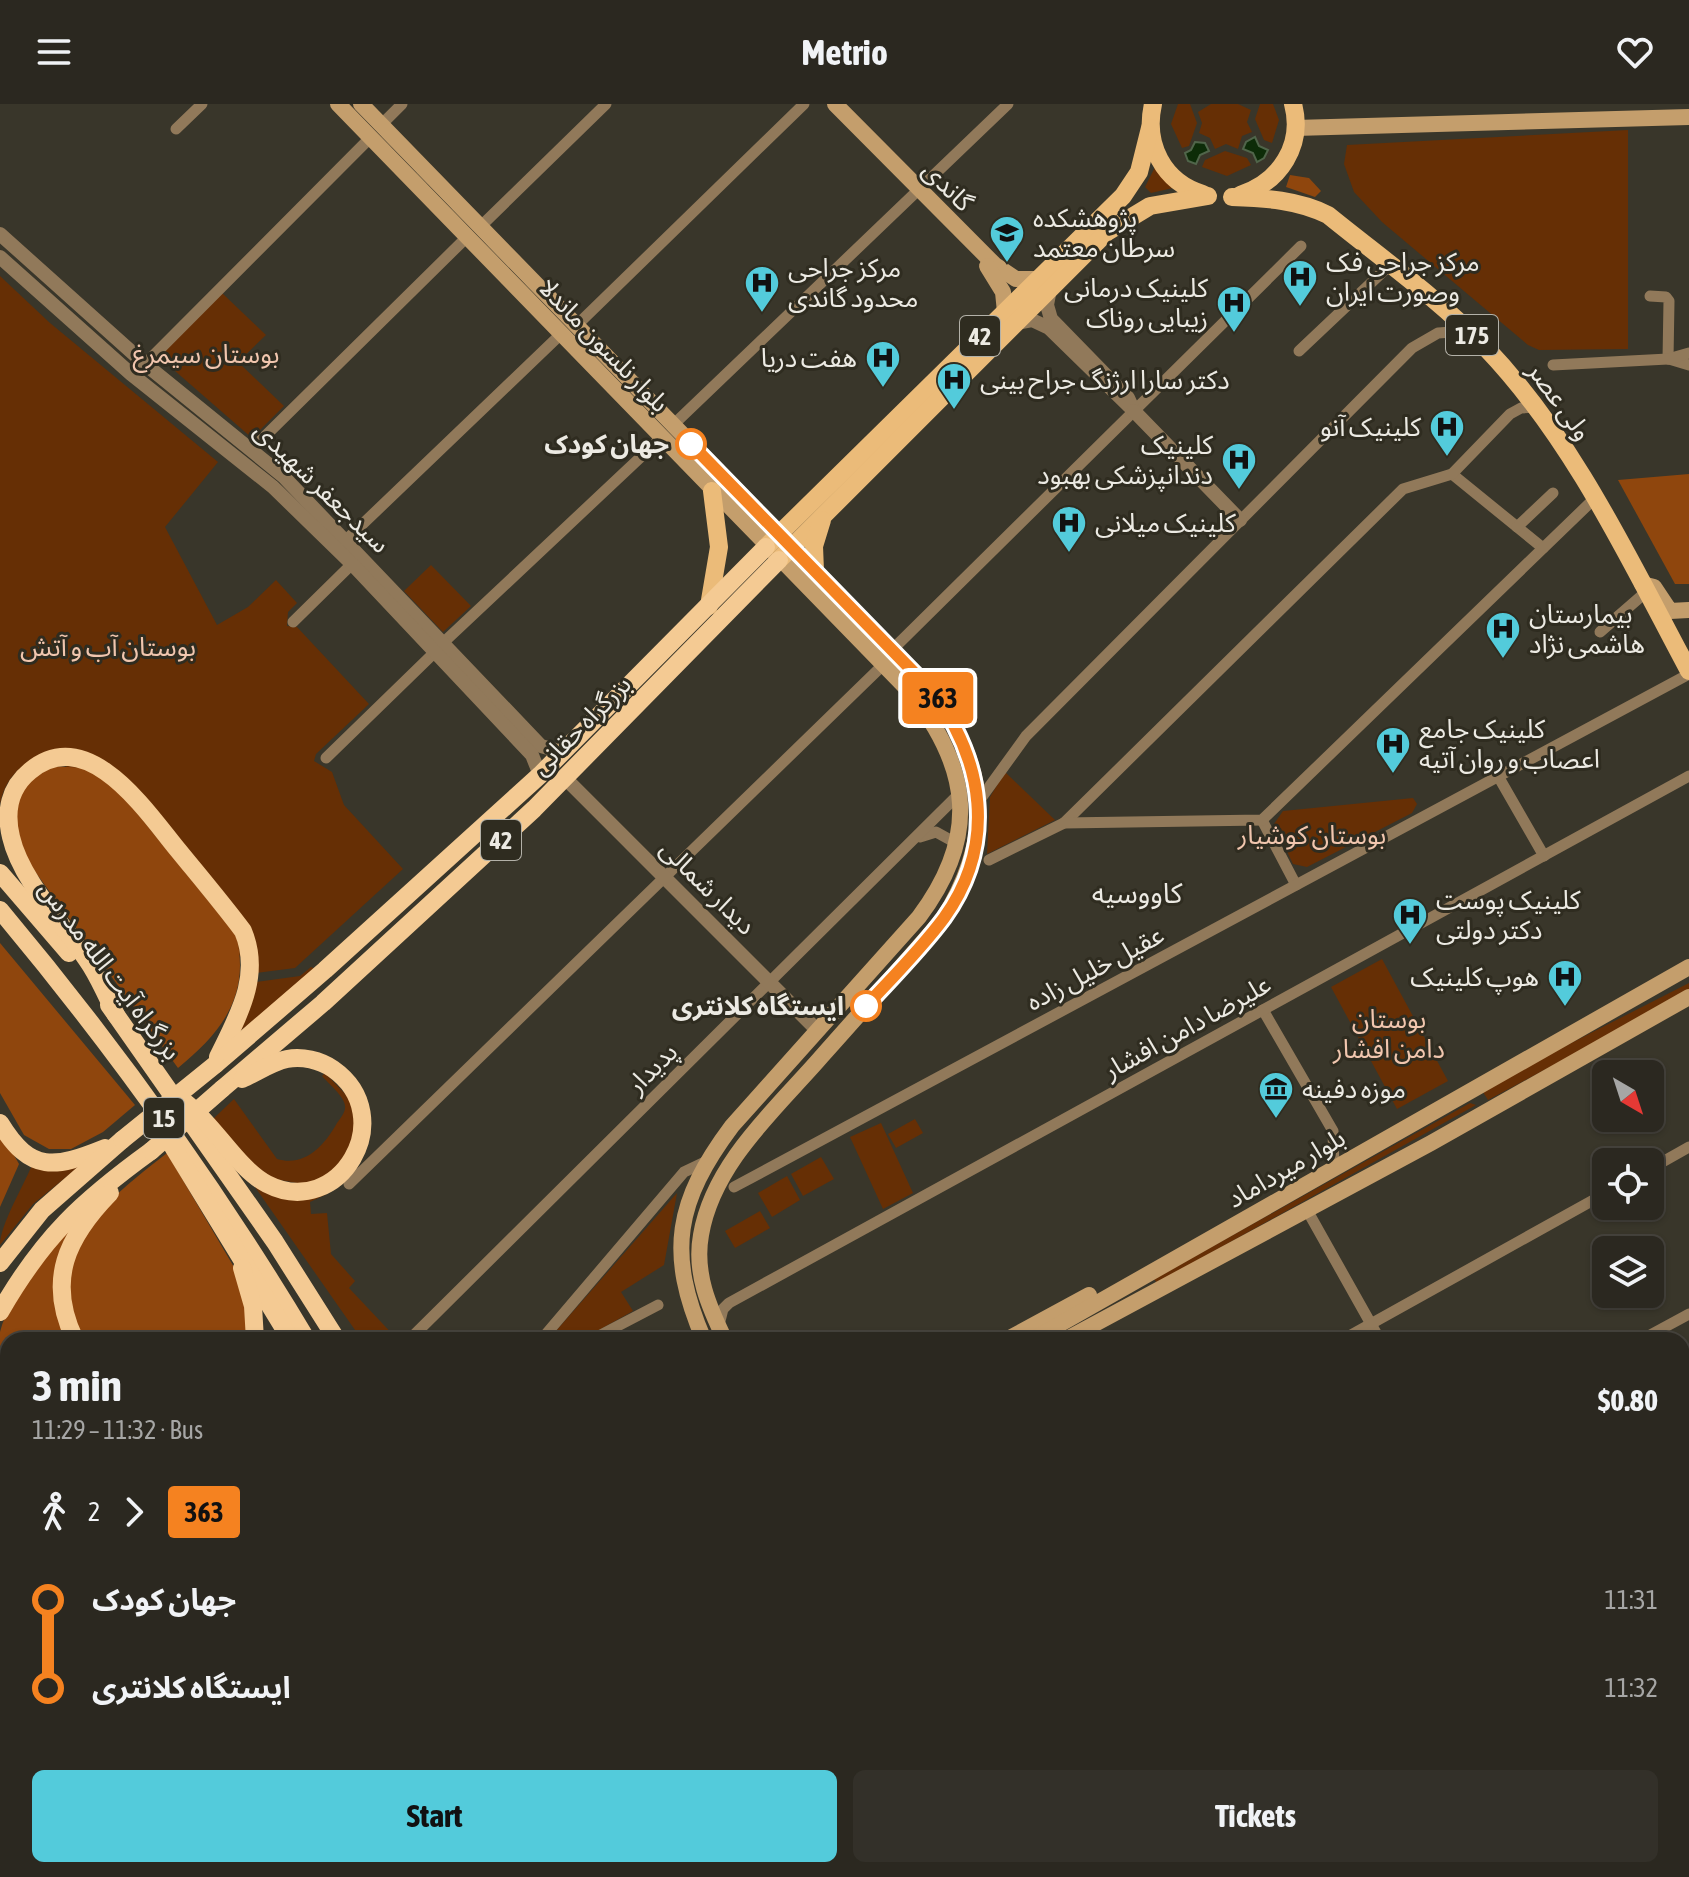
<!DOCTYPE html>
<meta charset="utf-8">
<style>
body{margin:0;font-family:"Asap Condensed","Noto Sans Arabic",sans-serif;background:#333029;color:#f1f3f6;height:100vh;display:flex;flex-direction:column;font-size:30px;white-space:nowrap}
*{box-sizing:border-box;margin:0}
p{font-size:26px;color:#a6a6a5}
.icon{flex:none;width:44px;height:44px;fill:none;stroke:currentColor;stroke-width:2;stroke-linecap:round;stroke-linejoin:round}
.map{position:relative;flex:1;overflow:hidden}
.side{position:absolute;left:0px;top:1228px;width:1690px;height:546px;display:flex;flex-direction:column;background:#2b2820;border-radius:24px 24px 0 0;box-shadow:0 2px 6px #0004,0 0 0 2px #47443e}
.side>*{flex:none}
.badge{padding:0 16px;border-radius:6px;font-size:28px;line-height:52px}
.needle{width:52px;rotate:141deg}
.controls{position:absolute;left:1592px;top:956px;display:grid;gap:16px}
.controls a{display:grid;place-items:center;width:72px;height:72px;border-radius:12px;background:#2b2820;box-shadow:0 2px 6px #0004,0 0 0 2px #47443e;font-size:40px}
.map>.badge{position:absolute;translate:-50% -50%;box-shadow:0 0 0 4px #fff}
.legs{display:flex;align-items:center;gap:12px;height:88px;padding:0 32px;font-size:26px}
.legs p{margin-inline-start:auto}
.head{display:flex;align-items:center;justify-content:space-between;height:136px;padding:0 32px}
h1{font-size:44px;font-weight:700;line-height:60px}
.primary-button{display:flex;gap:16px;margin-top:auto;padding:16px 32px}
.primary-button a{flex:1;height:92px;border-radius:12px;background:#53cbdb;color:#111;font-size:32px;font-weight:700;line-height:92px;text-align:center}
.primary-button a+a{background:#333029;color:#f1f3f6}
ul{padding:0 32px;list-style:none}
li{display:flex;align-items:center;gap:28px;height:88px;font-size:30px}
li i{display:grid;place-items:center;width:12px;height:100%;margin:0 10px;background:currentColor}
li i::after{content:'';width:20px;height:20px;margin:-10px;border:6px solid;border-radius:50%;background:#2b2820}
li p{margin-inline-start:auto}
li:first-child i{background:linear-gradient(#0000 50%,currentColor 0)}
li:last-child i{background:linear-gradient(currentColor 50%,#0000 0)}
header{display:flex;justify-content:space-between;align-items:center;height:104px;padding:0 32px;background:#2b2820;font-size:36px;font-weight:700}
.map>svg:first-child{display:block}
.green{fill:#662f05}
.forest{fill:#8f460d}
.water{fill:#0d2c08;stroke:#50654a;stroke-width:2}
.lines{fill:none;stroke-linecap:round;stroke-linejoin:round}
.minor{stroke:#91795a;stroke-width:11}
.tertiary{stroke:#91795a;stroke-width:14}
.secondary{stroke:#c49e6c;stroke-width:16}
.primary{stroke:#ebbb79;stroke-width:18}
.trunk{stroke:#f4ca93;stroke-width:18}
.trunk-bridge{stroke:#f4ca93;stroke-width:18}
.line-1-casing{stroke:#fff;stroke-width:18}
.line-1{stroke:#f58220;stroke-width:12}
.stop-1-dot{fill:#fff;stroke:#f58220;stroke-width:4}
.labels{text-anchor:middle;dominant-baseline:central;stroke-width:6;stroke-linejoin:round;paint-order:stroke}
.shield{fill:#2f2c20;stroke:#b3b1a8;stroke-width:2}
.shield-label{font-size:24px;font-weight:bold;fill:#eceae3}
.street-label{font-size:26px;fill:#eceae3;stroke:#2f2c20}
.poi-label{font-size:26px;fill:#eceae3;stroke:#2f2c20;text-anchor:start}
.park-label{font-size:26px;fill:#f1c6ae;stroke:#2f2c20}
.stop-label{font-size:26px;font-weight:bold;fill:#eceae3;stroke:#2f2c20;text-anchor:end}
.neighbourhood-label{font-size:28px;fill:#eceae3;stroke:#2f2c20}
</style>
<header><svg class="icon" aria-label="menu" viewBox="0 0 24 24"><path d="M4 6h16M4 12h16M4 18h16"/></svg>Metrio<svg class="icon" aria-label="heart" viewBox="0 0 24 24"><path d="M12 20l-8-8c-3-5 5-10 8-4 3-6 11-1 8 4z"/></svg></header>
<div class="map">
<svg width="1689" height="1773" viewBox="0 0 1689 1773">
<rect width="100%" height="100%" fill="#39362a"/>
<g class="green">
<path d="M1178,0H1190L1197,19L1189,42L1182,44L1171,20Z"/>
<path d="M1211,0H1238L1251,6L1247,18L1252,28L1242,32L1238,45L1226,40L1215,45L1210,34L1199,29L1202,19L1198,8Z"/>
<path d="M1260,0H1273L1279,16L1272,39L1264,36L1255,15Z"/>
<path d="M1628,26V245L1539,246L1528,241L1382,118L1354,88L1344,60L1347,41Z"/>
<path d="M1225,47L1247,54L1251,61L1227,72L1202,63L1205,56Z"/>
<path d="M1155,63L1173,84L1151,89L1145,83Z"/>
<path d="M0,172L50,219L218,358L165,423L217,521L248,503L276,476L297,499L288,508L287,522L297,523L369,600L316,650L314,657L332,668L344,701L403,765L295,864L256,869L53,648C25,657 6,670 0,700Z"/>
<path d="M221,188L266,231L238,258L284,302L252,334L159,253Z"/>
<path d="M431,461L471,502L443,528L404,487Z"/>
<path d="M1005,668L1055,716L987,750L990,693Z"/>
<path d="M1413,694L1417,700L1412,709L1307,763L1293,760L1274,720L1283,707Z"/>
<path d="M1382,855L1448,977L1397,1005L1331,883Z"/>
<path d="M311,863L316,865L233,933L256,878L300,872Z"/>
<path d="M1689,879V889L1488,996L1481,985Z"/>
<path d="M325,969L351,996L359,1022L341,1062L308,1081L264,1073L213,1015L234,995L277,1055C305,1063 324,1042 337,1019C340,1015 346,1008 345,1002C345,993 328,979 322,972Z"/>
<path d="M1470,999L1476,1001L1157,1179L1154,1175Z"/>
<path d="M915,1015L923,1029L896,1044L888,1030Z"/>
<path d="M881,1019L913,1089L883,1105L850,1033Z"/>
<path d="M821,1053L834,1075L803,1092L791,1070Z"/>
<path d="M86,1057L33,1100L0,1141C0,1121 23,1083 32,1061Z"/>
<path d="M787,1072L800,1096L772,1113L758,1089Z"/>
<path d="M255,1083L298,1094L327,1090L310,1098L311,1110L327,1109L331,1150L355,1177L349,1184L398,1236H362Z"/>
<path d="M677,1089L664,1161L621,1188L633,1207L581,1236H548Z"/>
<path d="M760,1107L770,1124L735,1144L725,1127Z"/>
<path d="M8,1283V1653L0,1660V1288Z"/>
</g>
<g class="forest">
<path d="M1290,71L1309,74L1321,87L1315,93L1286,83Z"/>
<path d="M1689,370V480H1675L1618,376Z"/>
<path d="M53,662L83,664L114,681L236,831C251,891 222,928 178,964L28,758C19,739 3,703 20,685C29,676 42,669 53,662Z"/>
<path d="M0,839L135,1001L103,1028L71,1045H49L24,1031L0,989Z"/>
<path d="M0,1026L19,1060L0,1103Z"/>
<path d="M167,1049L241,1175L249,1236H79C76,1225 69,1212 68,1201C57,1132 119,1087 167,1049Z"/>
<path d="M72,1118L66,1138L72,1236H8V1263L0,1266C0,1254 0,1240 0,1228C9,1191 49,1148 72,1118Z"/>
</g>
<g class="water">
<path d="M1255,33L1259,42L1268,46L1264,54L1257,58L1253,49L1243,45L1246,38Z"/>
<path d="M1195,38L1205,39L1209,47L1200,51L1196,60L1188,57L1185,49L1191,46Z"/>
</g>
<g class="lines">
<g class="minor">
<path d="M381,21L402,0"/>
<path d="M176,25L202,0"/>
<path d="M480,123L606,0"/>
<path d="M1650,192L1666,193L1669,197L1668,255"/>
<path d="M576,222L804,0"/>
<path d="M1299,247L1390,161"/>
<path d="M1669,255L1689,261"/>
<path d="M145,260L370,34"/>
<path d="M1553,261L1668,255L1689,249"/>
<path d="M672,322L1008,0"/>
<path d="M253,344L467,133"/>
<path d="M1452,370L1543,444"/>
<path d="M1517,423L1553,389"/>
<path d="M346,436L561,230"/>
<path d="M293,518L352,460"/>
<path d="M1600,528L1646,488"/>
<path d="M444,538L661,334"/>
<path d="M892,546L1301,142"/>
<path d="M326,654L435,548"/>
<path d="M1498,672L1544,752"/>
<path d="M979,697L1026,632L1412,244L1438,229L1467,227"/>
<path d="M1262,716L1296,781"/>
<path d="M1064,719L1403,385L1452,370L1510,310L1521,304L1536,303"/>
<path d="M920,733L936,728L956,739"/>
<path d="M989,756L1064,719L1262,716L1594,395"/>
<path d="M1263,906L1333,1027L1334,1063"/>
<path d="M1650,1065L1689,1043"/>
<path d="M349,1080L883,561"/>
<path d="M734,1083L1689,570"/>
<path d="M1307,1106L1380,1236"/>
<path d="M719,1221L723,1205L729,1199L1689,672"/>
<path d="M409,1236L959,690"/>
<path d="M541,1236L684,1068L705,1058"/>
<path d="M591,1236L658,1201"/>
<path d="M1342,1236L1606,1089"/>
<path d="M1641,1236L1689,1210"/>
<path d="M1682,1430L1689,1426"/>
<path d="M0,1668L8,1662"/>
<path d="M1682,1718L1689,1714"/>
<path d="M0,1728L8,1723"/>
<path d="M454,1766L458,1773"/>
<path d="M1421,1766L1425,1773"/>
<path d="M656,1772L666,1766"/>
<path d="M376,1773L388,1766"/>
<path d="M934,1773L946,1766"/>
<path d="M1051,1773L1064,1766"/>
<path d="M1583,1773L1595,1766"/>
</g>
<g class="tertiary">
<path d="M0,130L145,260L283,372L541,642L562,648"/>
<path d="M0,153L131,270L273,383L352,460L532,651L540,671"/>
<path d="M1016,219L1032,216L1049,224L1134,307L1128,294L1051,215L1047,201L1050,185"/>
<path d="M1134,307L1240,416"/>
<path d="M565,674L817,926"/>
<path d="M1682,1533L1689,1529"/>
<path d="M1682,1560L1689,1556"/>
<path d="M1244,1773L1256,1766"/>
<path d="M1291,1773L1304,1766"/>
</g>
<g class="secondary">
<path d="M338,0L911,589C971,665 979,733 919,813L732,1022C676,1097 666,1148 704,1236"/>
<path d="M361,0L932,587C989,665 994,732 943,815C903,861 863,906 822,952C777,1004 713,1059 701,1131C694,1169 709,1203 725,1236"/>
<path d="M835,0L995,161L1016,175H1039"/>
<path d="M1295,24L1689,13"/>
<path d="M987,162L1003,188L1005,208"/>
<path d="M1642,480L1654,483L1670,507L1689,506"/>
<path d="M1006,1236L1089,1191"/>
<path d="M1032,1236L1689,863"/>
<path d="M1065,1236L1431,1039L1689,893"/>
<path d="M986,1766L990,1773"/>
<path d="M1006,1766L1010,1773"/>
<path d="M21,1773L34,1766"/>
<path d="M55,1773L68,1766"/>
<path d="M81,1773L94,1766"/>
<path d="M112,1773L124,1766"/>
</g>
<g class="primary">
<path d="M1153,0C1144,40 1163,78 1203,90"/>
<path d="M1240,91C1280,78 1304,41 1293,0"/>
<path d="M1232,93C1265,94 1298,96 1328,111C1381,154 1439,195 1486,244C1574,336 1630,457 1689,567"/>
<path d="M766,443L1123,92L1139,68L1150,24"/>
<path d="M779,456L1107,128L1150,102L1208,92"/>
<path d="M815,467L814,442L822,416"/>
<path d="M709,502L719,443L712,387"/>
</g>
<g class="trunk">
<path d="M0,769L69,849"/>
<path d="M0,806C114,942 216,1084 307,1236"/>
<path d="M109,901L275,1138L337,1236"/>
<path d="M116,911C108,895 101,878 91,862C67,824 21,777 11,733C5,708 9,684 30,667C88,619 146,707 178,746C200,773 222,799 243,827C262,872 238,912 218,953"/>
<path d="M216,960L325,866L540,671L766,443"/>
<path d="M222,985L323,899L534,705L779,456"/>
<path d="M186,999C214,1021 239,1066 267,1080C339,1117 401,1013 333,965C320,956 302,952 287,955C272,958 256,969 242,975"/>
<path d="M0,1019C31,1070 55,1064 105,1044"/>
<path d="M164,1028L291,1236"/>
<path d="M0,1159L42,1106L122,1036"/>
<path d="M242,1164L253,1202L255,1236"/>
<path d="M0,1208C43,1133 82,1097 151,1047"/>
<path d="M75,1236C46,1176 67,1133 110,1089"/>
<path d="M0,1275L8,1272"/>
<path d="M575,1766L579,1773"/>
<path d="M592,1766L596,1773"/>
<path d="M625,1766L629,1773"/>
<path d="M642,1766L645,1773"/>
</g>
<g class="trunk-bridge">
<path d="M122,1036L216,960"/>
<path d="M151,1047L222,985"/>
</g>
</g>
<g class="lines">
<defs>
<path id="line-1" d="M691,340L932,587C984,657 997,740 944,814C921,845 892,874 866,902"/>
</defs>
<use href="#line-1" class="line-1-casing"/>
<use href="#line-1" class="line-1"/>
</g>
<defs>
<symbol id="university-pin" viewBox="-11 -11 22 30"><path d="M0 17L-7.5 6A9.5 9.5 0 1 1 7.5 6Z" fill="#53cbdb" stroke="#2f2c20"/><path d="M0-5L7-2L0 1L-7-2ZM-4 1L0 2.5L4 1V4Q0 6-4 4Z" fill="#111"/></symbol>
<symbol id="hospital-pin" viewBox="-11 -11 22 30"><path d="M0 17L-7.5 6A9.5 9.5 0 1 1 7.5 6Z" fill="#53cbdb" stroke="#2f2c20"/><path d="M-5-5h3v3.5h4V-5h3V5h-3V1.5h-4V5h-3Z" fill="#111"/></symbol>
<symbol id="museum-pin" viewBox="-11 -11 22 30"><path d="M0 17L-7.5 6A9.5 9.5 0 1 1 7.5 6Z" fill="#53cbdb" stroke="#2f2c20"/><path d="M0-6L6-3V-2H-6V-3ZM-5-1h2V3h-2ZM-1-1h2V3h-2ZM3-1h2V3H3ZM-6 4H6V6H-6Z" fill="#111"/></symbol>
</defs>
<g fill-rule="evenodd">
<use href="#university-pin" x="987" y="109" width="40" height="54"/>
<use href="#hospital-pin" x="1280" y="153" width="40" height="54"/>
<use href="#hospital-pin" x="742" y="159" width="40" height="54"/>
<use href="#hospital-pin" x="1214" y="179" width="40" height="54"/>
<use href="#hospital-pin" x="863" y="234" width="40" height="54"/>
<use href="#hospital-pin" x="934" y="256" width="40" height="54"/>
<use href="#hospital-pin" x="1427" y="303" width="40" height="54"/>
<use href="#hospital-pin" x="1219" y="336" width="40" height="54"/>
<use href="#hospital-pin" x="1049" y="399" width="40" height="54"/>
<use href="#hospital-pin" x="1483" y="505" width="40" height="54"/>
<use href="#hospital-pin" x="1373" y="620" width="40" height="54"/>
<use href="#hospital-pin" x="1390" y="791" width="40" height="54"/>
<use href="#hospital-pin" x="1545" y="853" width="40" height="54"/>
<use href="#museum-pin" x="1256" y="965" width="40" height="54"/>
</g>
<g class="stop-1-dot">
<circle cx="691" cy="340" r="14"/>
<circle cx="866" cy="902" r="14"/>
</g>
<g class="labels">
<g class="shield">
<rect x="1446" y="211" width="52" height="40" rx="6"/>
<rect x="960" y="212" width="40" height="40" rx="6"/>
<rect x="481" y="716" width="40" height="40" rx="6"/>
<rect x="144" y="994" width="40" height="40" rx="6"/>
</g>
<g class="shield-label">
<text x="1472" y="231">175</text>
<text x="980" y="232">42</text>
<text x="501" y="736">42</text>
<text x="164" y="1014">15</text>
</g>
<g class="street-label">
<text transform="translate(948 82) rotate(45)">گاندی</text>
<text transform="translate(604 241) rotate(46)">بلوار نلسون ماندلا</text>
<text transform="translate(1560 297) rotate(54)">ولی عصر</text>
<text transform="translate(322 383) rotate(44)">سیدجعفر شهیدی</text>
<text transform="translate(581 621) rotate(-45)">بزرگراه حقانی</text>
<text transform="translate(708 783) rotate(45)">دیدار شمالی</text>
<text transform="translate(1095 864) rotate(-28)">عقیل خلیل زاده</text>
<text transform="translate(110 866) rotate(53)">بزرگراه آیت الله مدرس</text>
<text transform="translate(1187 923) rotate(-29)">علیرضا دامن افشار</text>
<text transform="translate(652 964) rotate(-45)">پدیدار</text>
<text transform="translate(1286 1064) rotate(-30)">بلوار میرداماد</text>
</g>
<g class="poi-label">
<text x="1033" y="114">پژوهشکده<tspan x="1033" dy="30">سرطان معتمد</tspan></text>
<text x="1326" y="158">مرکز جراحی فک<tspan x="1326" dy="30">وصورت ایران</tspan></text>
<text x="788" y="164">مرکز جراحی<tspan x="788" dy="30">محدود گاندی</tspan></text>
<text x="1208" y="184" text-anchor="end">کلینیک درمانی<tspan x="1208" dy="30">زیبایی روناک</tspan></text>
<text x="857" y="254" text-anchor="end">هفت دریا</text>
<text x="980" y="276">دکتر سارا ارژنگ جراح بینی</text>
<text x="1421" y="323" text-anchor="end">کلینیک آنو</text>
<text x="1213" y="341" text-anchor="end">کلینیک<tspan x="1213" dy="30">دندانپزشکی بهبود</tspan></text>
<text x="1095" y="419">کلینیک میلانی</text>
<text x="1529" y="510">بیمارستان<tspan x="1529" dy="30">هاشمی نژاد</tspan></text>
<text x="1419" y="625">کلینیک جامع<tspan x="1419" dy="30">اعصاب و روان آتیه</tspan></text>
<text x="1436" y="796">کلینیک پوست<tspan x="1436" dy="30">دکتر دولتى</tspan></text>
<text x="1539" y="873" text-anchor="end">هوپ کلینیک</text>
<text x="1302" y="985">موزه دفینه</text>
</g>
<g class="park-label">
<text x="206" y="250">بوستان سیمرغ</text>
<text x="108" y="543">بوستان آب و آتش</text>
<text x="1312" y="731">بوستان کوشیار</text>
<text x="1389" y="915">بوستان<tspan x="1389" dy="30">دامن افشار</tspan></text>
</g>
<g class="stop-label">
<text x="669" y="340">جهان کودک</text>
<text x="844" y="902">ایستگاه کلانتری</text>
</g>
<g class="neighbourhood-label">
<text x="1137" y="789">کاووسیه</text>
</g>
</g>
</svg>
<div class="controls">
<a><svg class="needle" viewBox="-14 -14 28 28"><path d="M0-13l5 13h-10z" fill="#e53935"/><path d="M0 13l5-13h-10z" fill="#a6a6a5"/></svg></a>
<a><svg class="icon" aria-label="locate" viewBox="0 0 24 24"><circle cx="12" cy="12" r="6"/><path d="M12 2v4M12 18v4M2 12h4M18 12h4"/></svg></a>
<a><svg class="icon" aria-label="layers" viewBox="0 0 24 24"><path d="M12 4l9 5-9 5-9-5zM3 14l9 5 9-5"/></svg></a>
</div>
<b class="badge" style="left:938px;top:594px;background:#f58220;color:#111">363</b>
<section class="side">
<div class="head"><div><h1>3 min</h1><p>11:29 – 11:32 · Bus</p></div><b>$0.80</b></div>
<div class="legs"><svg class="icon" aria-label="walk" viewBox="0 0 24 24"><circle cx="13" cy="4" r="2"/><path d="M13 8l-2 6 4 7M11 14l-3 7M7 12l3-4h3l4 4"/></svg>2<svg class="icon" aria-label="forward" viewBox="0 0 24 24"><path d="M9 5l7 7-7 7"/></svg><b class="badge" style="background:#f58220;color:#111">363</b></div>
<ul>
<li><i style="color:#f58220"></i><b>جهان کودک</b><p>11:31</p></li>
<li><i style="color:#f58220"></i><b>ایستگاه کلانتری</b><p>11:32</p></li>
</ul>
<div class="primary-button"><a>Start</a><a>Tickets</a></div>
</section>
</div>
